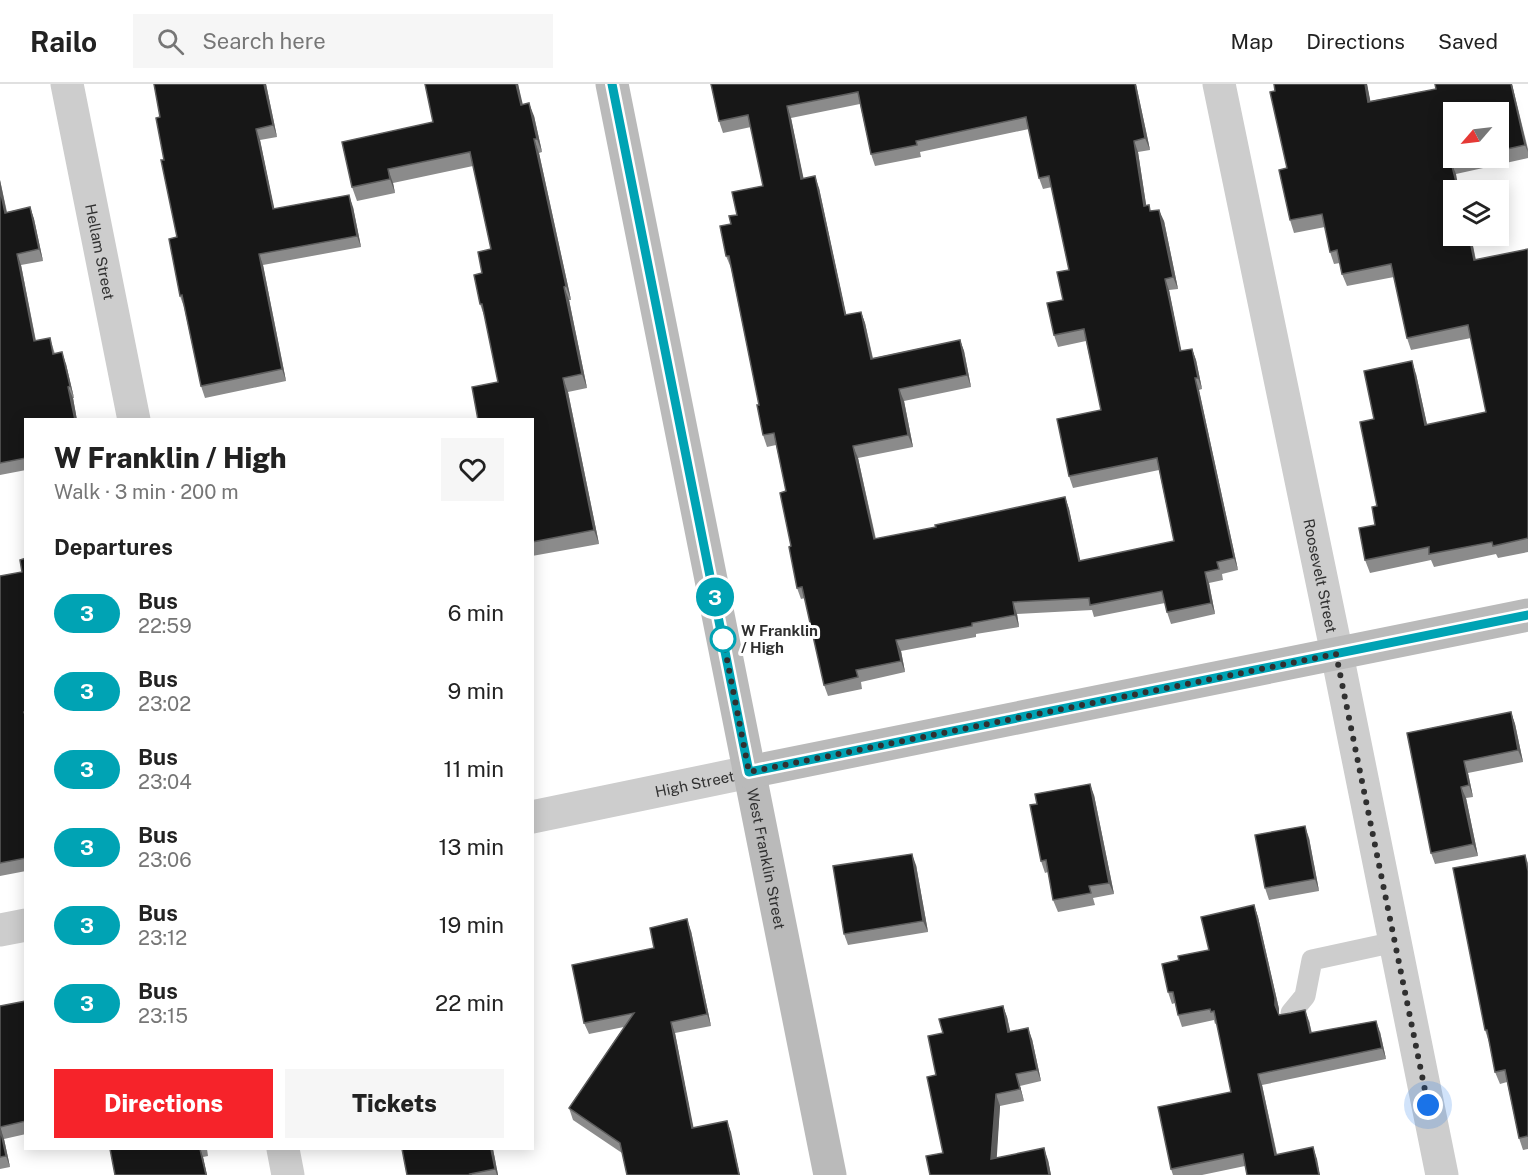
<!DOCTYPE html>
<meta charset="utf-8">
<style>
body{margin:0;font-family:"Public Sans",sans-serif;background:#f6f6f6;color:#222;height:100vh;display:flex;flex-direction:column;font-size:22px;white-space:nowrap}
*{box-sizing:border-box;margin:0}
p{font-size:20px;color:#767676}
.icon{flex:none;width:33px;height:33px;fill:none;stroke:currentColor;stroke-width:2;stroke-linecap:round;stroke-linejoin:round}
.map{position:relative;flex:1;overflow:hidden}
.side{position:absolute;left:24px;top:334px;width:510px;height:732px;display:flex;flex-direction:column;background:#fff;border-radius:0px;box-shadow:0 3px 15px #0003}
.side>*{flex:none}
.badge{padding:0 12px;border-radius:20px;font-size:21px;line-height:39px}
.needle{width:39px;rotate:242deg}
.controls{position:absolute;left:1443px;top:18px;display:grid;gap:12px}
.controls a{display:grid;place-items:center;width:66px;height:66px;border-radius:0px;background:#fff;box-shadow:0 3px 15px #0003;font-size:30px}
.you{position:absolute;width:30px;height:30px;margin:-15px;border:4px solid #fff;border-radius:50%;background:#1a73e8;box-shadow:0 0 0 9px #1a73e833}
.map>.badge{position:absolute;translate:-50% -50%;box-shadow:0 0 0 3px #fff}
h2{padding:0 30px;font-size:22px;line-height:54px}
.round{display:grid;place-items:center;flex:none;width:63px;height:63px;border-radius:0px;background:#f6f6f6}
.headline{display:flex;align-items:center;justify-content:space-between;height:102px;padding:0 30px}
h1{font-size:28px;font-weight:800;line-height:45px}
.action{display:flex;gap:12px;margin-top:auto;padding:12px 30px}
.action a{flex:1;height:69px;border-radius:0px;background:#f6232a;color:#fff;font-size:24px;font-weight:800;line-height:69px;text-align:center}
.action a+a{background:#f6f6f6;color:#222}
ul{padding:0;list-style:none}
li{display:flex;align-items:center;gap:18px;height:78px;padding:0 30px}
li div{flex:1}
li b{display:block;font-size:22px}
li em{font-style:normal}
li .badge{min-width:66px;font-weight:700;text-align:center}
header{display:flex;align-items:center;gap:36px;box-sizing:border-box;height:84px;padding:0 30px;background:#fff;border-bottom:2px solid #e0e0e0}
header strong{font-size:28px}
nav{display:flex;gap:33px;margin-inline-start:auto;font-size:21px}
.search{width:420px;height:54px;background:#f6f6f6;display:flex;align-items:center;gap:15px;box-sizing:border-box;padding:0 21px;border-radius:0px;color:#767676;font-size:22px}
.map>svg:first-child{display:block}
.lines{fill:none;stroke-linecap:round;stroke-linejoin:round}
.lane{stroke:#cdcdcd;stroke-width:21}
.street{stroke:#cdcdcd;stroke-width:33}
.secondary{stroke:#bababa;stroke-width:33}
.wall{fill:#8b8b8b;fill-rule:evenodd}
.shaded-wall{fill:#5d5d5d}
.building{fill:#171717;stroke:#5d5d5d;stroke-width:1.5;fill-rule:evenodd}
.line-casing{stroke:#fff;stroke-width:14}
.line{stroke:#00a3b4;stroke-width:9}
.walk{stroke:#303030;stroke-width:6;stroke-dasharray:0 10.8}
.stop-dot{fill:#fff;stroke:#00a3b4;stroke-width:3}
.labels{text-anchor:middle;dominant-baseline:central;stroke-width:6;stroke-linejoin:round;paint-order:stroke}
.street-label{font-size:15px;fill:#303030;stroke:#fff}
.stop-label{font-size:15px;font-weight:bold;fill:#303030;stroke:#fff;text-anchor:start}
</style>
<header>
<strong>Railo</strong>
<div class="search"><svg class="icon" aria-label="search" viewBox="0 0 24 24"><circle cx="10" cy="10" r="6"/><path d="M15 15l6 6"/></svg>Search here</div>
<nav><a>Map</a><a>Directions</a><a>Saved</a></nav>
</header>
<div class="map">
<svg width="1528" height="1091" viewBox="0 0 1528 1091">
<rect width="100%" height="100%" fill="#fff"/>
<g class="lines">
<path class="lane" d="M1291,929L1305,912L1312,876L1395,858"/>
<g class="street">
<path id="s1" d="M67,0L134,336"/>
<path id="s2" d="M1219,0L1337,570L1442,1091"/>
<path id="s3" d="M532,733L749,688"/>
<path d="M0,846L26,841"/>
<path d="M283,1065L288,1091"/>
</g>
<g class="secondary">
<path id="s4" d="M612,0L830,1091"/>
<path d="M749,688L1528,531"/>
</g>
</g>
<g class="wall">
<path d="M154,0H266L277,53L260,56L274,125L353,123L361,163L263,181L286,297L205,314L201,302L184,223L180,212L177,153L164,76L160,33Z"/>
<path d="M518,0L522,20L534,32L542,68L539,69L571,216H569L587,304L568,308L599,460L532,472V336L498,298L485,234L480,220L482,189L491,165L473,82L393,99L395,109L357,117L352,103L433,38Z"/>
<path d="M711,0H1136L1150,66L1138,68L1146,121L1151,127L1164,137L1178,205L1169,206L1181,267L1192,265L1196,276L1202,305L1199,306L1238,486L1222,490L1223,496L1209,499L1215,530L1171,540L1167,528L1165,519L1094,533L1092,526L1017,530L1019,543L976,550V553L901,567L905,588L861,598L862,605L828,612L824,601L805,514L801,515L797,504L791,462L786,407L776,361L767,363L763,351L759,321L731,184L726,172L731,140L737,131L763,102L751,43L723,49L719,37ZM860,20L871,70L875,82L921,73L920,68L1029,45L1039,94L1043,105L1052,103L1069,186L1054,251L1058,263L1086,257L1101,326L1069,392L1073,404L1159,386L1174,457L1080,477L1069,425L1065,413L936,443L876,455L858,374L913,363L904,317L971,303L964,267L960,256L873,274L865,239L861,228L846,231L819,104L803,94L791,34Z"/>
<path d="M1274,0H1367L1370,17L1436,5L1435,0H1512L1528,65V74L1456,90L1454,152H1471L1476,176L1528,165V468L1498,474L1496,470L1434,483L1431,476L1370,489L1365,476L1375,441L1377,422L1374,335L1416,290L1427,341L1486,328L1471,254L1411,266L1407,254L1394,193L1347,202L1342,190L1340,179L1334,180L1330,168L1325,143L1294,149L1290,136L1287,84ZM1498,28V74H1454Z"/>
<path d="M0,96L7,128L30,123L34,135L43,177L21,181L36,257L50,254L55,270L66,280L74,314H73L77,336H26V386L0,391Z"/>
<path d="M26,474V787L0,792V492L22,488Z"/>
<path d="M1511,628L1515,640L1523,678L1468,689L1473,713L1466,714L1478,772L1435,780L1431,769L1407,649Z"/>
<path d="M1094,711L1114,810L1093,814L1095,821L1058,828L1053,816L1048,788L1045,789L1041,777Z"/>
<path d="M1309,754L1319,807L1269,816L1265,804Z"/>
<path d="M1525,771L1528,779V1065L1523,1066L1519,1054L1507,998L1500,1000L1495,988L1489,958L1485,946Z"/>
<path d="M916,781L928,848L848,861L844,850Z"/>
<path d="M1254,821L1258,833L1279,925V931L1309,937L1312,949L1380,948L1386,975L1262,1001L1277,1070L1317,1075L1245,1082L1202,1091H1173L1171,1085L1231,1008L1217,939L1215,940L1214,936L1182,943L1178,931L1175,919L1172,920L1168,908L1179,876L1209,866Z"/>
<path d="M691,847L711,942L675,949L693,1044L731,1048L622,1069L573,1036L569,1024L624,943L589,950L584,939L654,864Z"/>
<path d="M26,917V1050L4,1055L10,1083L0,1085V922Z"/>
<path d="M1003,922L1007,933L1010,948L1032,955L1041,997L1020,1002L1024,1017L1000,1022L996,1074L1048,1076L1051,1091L943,1069V949Z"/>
<path d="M110,1065H207L208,1072L203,1073L207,1091H115Z"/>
<path d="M402,1065H493L498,1091H407Z"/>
</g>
<g class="shaded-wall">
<path d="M264,0H266L277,53L273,41Z"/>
<path d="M516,0H518L526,34L521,21Z"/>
<path d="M1135,0H1136L1150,66L1145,54Z"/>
<path d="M1365,0H1367L1373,30L1368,18Z"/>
<path d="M1511,0H1512L1528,68L1525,61Z"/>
<path d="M529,19L534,32L542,68L537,55Z"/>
<path d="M787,22L791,34L806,106L801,95Z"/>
<path d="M256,45L260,56L277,137L273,125Z"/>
<path d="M534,55L539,69L571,216L566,202Z"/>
<path d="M1134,57L1138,68L1148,133L1144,122Z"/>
<path d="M1451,78L1456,90L1459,106H1458Z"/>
<path d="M388,85L393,99L395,109L390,95Z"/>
<path d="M815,92L819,104L849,243L845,231Z"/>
<path d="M0,96L9,140L5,129L0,105Z"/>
<path d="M349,111L353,123L361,163L357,152Z"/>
<path d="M30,123L34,135L43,177L39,165Z"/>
<path d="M1159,126L1164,137L1178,205L1173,193Z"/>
<path d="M1469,152H1471L1478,189L1474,176Z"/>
<path d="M17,170L21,181L38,269L34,257Z"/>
<path d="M259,170L263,181L286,297L282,285Z"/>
<path d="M1165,195L1169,206L1184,279L1180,267Z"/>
<path d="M564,203L569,216L587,304L582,290Z"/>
<path d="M861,228L865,239L875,286L871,275Z"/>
<path d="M960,256L964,267L971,303L967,291Z"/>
<path d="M1192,265L1196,276L1202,305L1198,294Z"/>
<path d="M62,268L66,280L74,314L70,302Z"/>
<path d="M1412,277L1416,290L1430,354L1425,341Z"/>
<path d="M563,294L568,308L599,460L594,446Z"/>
<path d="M1195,294L1199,306L1238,486L1234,474Z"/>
<path d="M68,303L73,314L77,336H75Z"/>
<path d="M899,305L904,317L913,363L908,351Z"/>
<path d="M853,362L858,374L878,467L874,455Z"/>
<path d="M1065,413L1069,425L1083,489L1079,477Z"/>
<path d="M1205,488L1209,499L1215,530L1211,519Z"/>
<path d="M1013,518L1017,530L1019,543L1015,531Z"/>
<path d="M896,556L901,567L905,588L901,577Z"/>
<path d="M1511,628L1515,640L1523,678L1518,666Z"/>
<path d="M1464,677L1468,689L1473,713L1469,701Z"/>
<path d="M1090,700L1094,711L1114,810L1109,799Z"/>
<path d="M1461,703L1466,714L1478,772L1473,760Z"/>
<path d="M1305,742L1309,754L1319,807L1315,795Z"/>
<path d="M912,770L916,781L928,848L923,837Z"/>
<path d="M1254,821L1258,833L1279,925V933L1275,921Z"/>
<path d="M687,835L691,847L711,942L707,930Z"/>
<path d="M1003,922L1007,933L1013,960L1008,948Z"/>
<path d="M1305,926L1309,937L1314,961L1310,949Z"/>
<path d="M1376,937L1380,948L1386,975L1382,964Z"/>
<path d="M671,938L675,949L696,1056L692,1044Z"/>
<path d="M1028,944L1032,955L1041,997L1037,986Z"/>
<path d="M1016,990L1020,1002L1024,1017L1020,1005Z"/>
<path d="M1258,990L1262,1001L1279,1082L1275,1071Z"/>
<path d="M996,1010L1000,1022L996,1086L991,1075Z"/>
<path d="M727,1037L731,1048L740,1091H739Z"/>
<path d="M0,1043L4,1055L10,1083L6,1072Z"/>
<path d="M1313,1063L1317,1075L1320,1091H1319Z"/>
<path d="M1044,1064L1048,1076L1051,1091H1049Z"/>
<path d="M200,1065L203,1073L207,1091H206Z"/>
<path d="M491,1065H493L498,1091H497L495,1085Z"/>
</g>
<g class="building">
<path d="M154,0H264L273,41L256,45L273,125L349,111L357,152L259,170L282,285L201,302L182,211L180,212L169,155L177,153L161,76H164L156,34L160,33Z"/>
<path d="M425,0H516L521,21L529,19L537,55H534L566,202L564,203L582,290L563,294L594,446L532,458V336H478L472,303L498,298L482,220H480L474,191L482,189L478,168L491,165L470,68L388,85L390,95L352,103L342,58L433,38Z"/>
<path d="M711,0H1135L1145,54L1134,57L1144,122L1149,121L1150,127L1159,126L1173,193L1165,195L1180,267L1192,265L1198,294H1195L1234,474L1217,478L1219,485L1205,488L1211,519L1167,528L1162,507L1090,521L1089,514L1013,518L1015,531L972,539V542L896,556L901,577L856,586L858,593L824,601L802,503L797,504L789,463L791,462L780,409L786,407L774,349L763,351L757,321H759L729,172H726L720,142L731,140L729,132L737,131L732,108L763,102L748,31L719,37ZM858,8L871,70L917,61L916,57L1026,33L1039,94L1049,92L1069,186L1057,188L1063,216L1047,219L1054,251L1084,245L1101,326L1057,335L1069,392L1157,374L1174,457L1079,477L1065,413L935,441L936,443L874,455L853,362L908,351L899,305L967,291L960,256L871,275L861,228L845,231L815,92L801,95L787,22Z"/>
<path d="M1274,0H1365L1368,18L1436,5L1435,0H1511L1525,61L1498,67V28H1454V74H1469L1451,78L1458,106H1454V152H1469L1474,176L1528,165V454L1493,462L1492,458L1429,470V463L1365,476L1359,444L1375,441L1372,423L1377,422L1360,338L1374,335L1364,287L1412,277L1425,341L1486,328L1468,241L1407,254L1391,180L1342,190L1337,166L1330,168L1322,130L1290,136L1279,86L1287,84L1270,8L1275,7Z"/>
<path d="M0,105L5,129L30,123L39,165L17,170L34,257L50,254L53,270L62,268L70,302L68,303L75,336H26V374L0,379Z"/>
<path d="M26,474V627L24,628L26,633V774L0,779V492L22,488L20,476Z"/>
<path d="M1511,628L1518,666L1464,677L1469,701L1461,703L1473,760L1431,769L1407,649Z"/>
<path d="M1090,700L1109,799L1089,802L1091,809L1053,816L1046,776L1041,777L1030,721L1037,720L1035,710Z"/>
<path d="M1305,742L1315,795L1265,804L1255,751Z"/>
<path d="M912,770L923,837L844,850L833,782Z"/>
<path d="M1525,771L1528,787V1052L1519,1054L1505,986L1495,988L1487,946H1485L1453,784Z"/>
<path d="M1254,821L1275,914V921L1279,931L1291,929L1305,926L1310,949L1376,937L1382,964L1258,990L1275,1071L1313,1063L1319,1091H1247L1243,1070L1171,1085L1158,1023L1231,1008L1214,927L1211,928L1210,925L1178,931L1173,908H1168L1162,880L1179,876L1178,872L1209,866L1201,833Z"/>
<path d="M687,835L707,930L671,938L692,1044L727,1037L739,1091H627L620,1059L569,1024L634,929L584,939L572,881L654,864L650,844Z"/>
<path d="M26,917V1037L0,1043V922Z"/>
<path d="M1003,922L1008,948L1028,944L1037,986L1016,990L1020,1005L996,1010L991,1075L1044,1064L1049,1091H930L926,1072L943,1069L927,993L936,991L928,952L943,949L939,935Z"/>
<path d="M0,1044L6,1072L0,1073Z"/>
<path d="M110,1065H200L206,1091H115Z"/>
<path d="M402,1065H491L495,1085L470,1090L471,1091H407Z"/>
</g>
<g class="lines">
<defs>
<path id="line" d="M612,0L749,688L1528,531"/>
</defs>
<use href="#line" class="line-casing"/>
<use href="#line" class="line"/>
<path class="walk" d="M723,555L749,688L1336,570L1428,1021"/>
</g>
<circle class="stop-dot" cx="723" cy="555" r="12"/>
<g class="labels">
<g class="street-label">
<text stroke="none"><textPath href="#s1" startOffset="171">Hellam Street</textPath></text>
<text stroke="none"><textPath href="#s2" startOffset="502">Roosevelt Street</textPath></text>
<text stroke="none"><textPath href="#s3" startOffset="166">High Street</textPath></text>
<text stroke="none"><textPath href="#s4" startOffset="790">West Franklin Street</textPath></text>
</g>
<g class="stop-label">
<text x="741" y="546">W Franklin<tspan x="741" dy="17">/ High</tspan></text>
</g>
</g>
</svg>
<div class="controls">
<a><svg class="needle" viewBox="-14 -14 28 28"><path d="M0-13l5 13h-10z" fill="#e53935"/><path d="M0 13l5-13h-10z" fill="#767676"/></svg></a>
<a><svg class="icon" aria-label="layers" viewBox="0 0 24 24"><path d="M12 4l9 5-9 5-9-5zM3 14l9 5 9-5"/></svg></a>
</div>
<div class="you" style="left:1428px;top:1021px"></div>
<b class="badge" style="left:715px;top:513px;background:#00a3b4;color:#fff">3</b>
<section class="side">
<div class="headline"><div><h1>W Franklin / High</h1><p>Walk · 3 min · 200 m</p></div><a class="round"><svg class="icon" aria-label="heart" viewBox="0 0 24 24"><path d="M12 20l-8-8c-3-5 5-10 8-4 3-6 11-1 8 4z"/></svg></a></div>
<h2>Departures</h2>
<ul>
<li><span class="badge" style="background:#00a3b4;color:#fff">3</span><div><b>Bus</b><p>22:59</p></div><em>6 min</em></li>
<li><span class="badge" style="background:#00a3b4;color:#fff">3</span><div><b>Bus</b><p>23:02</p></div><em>9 min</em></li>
<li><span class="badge" style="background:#00a3b4;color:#fff">3</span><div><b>Bus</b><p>23:04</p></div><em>11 min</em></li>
<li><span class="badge" style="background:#00a3b4;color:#fff">3</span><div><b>Bus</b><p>23:06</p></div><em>13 min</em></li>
<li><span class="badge" style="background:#00a3b4;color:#fff">3</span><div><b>Bus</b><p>23:12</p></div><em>19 min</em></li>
<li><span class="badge" style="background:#00a3b4;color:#fff">3</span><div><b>Bus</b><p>23:15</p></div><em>22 min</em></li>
</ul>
<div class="action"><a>Directions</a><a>Tickets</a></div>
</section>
</div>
